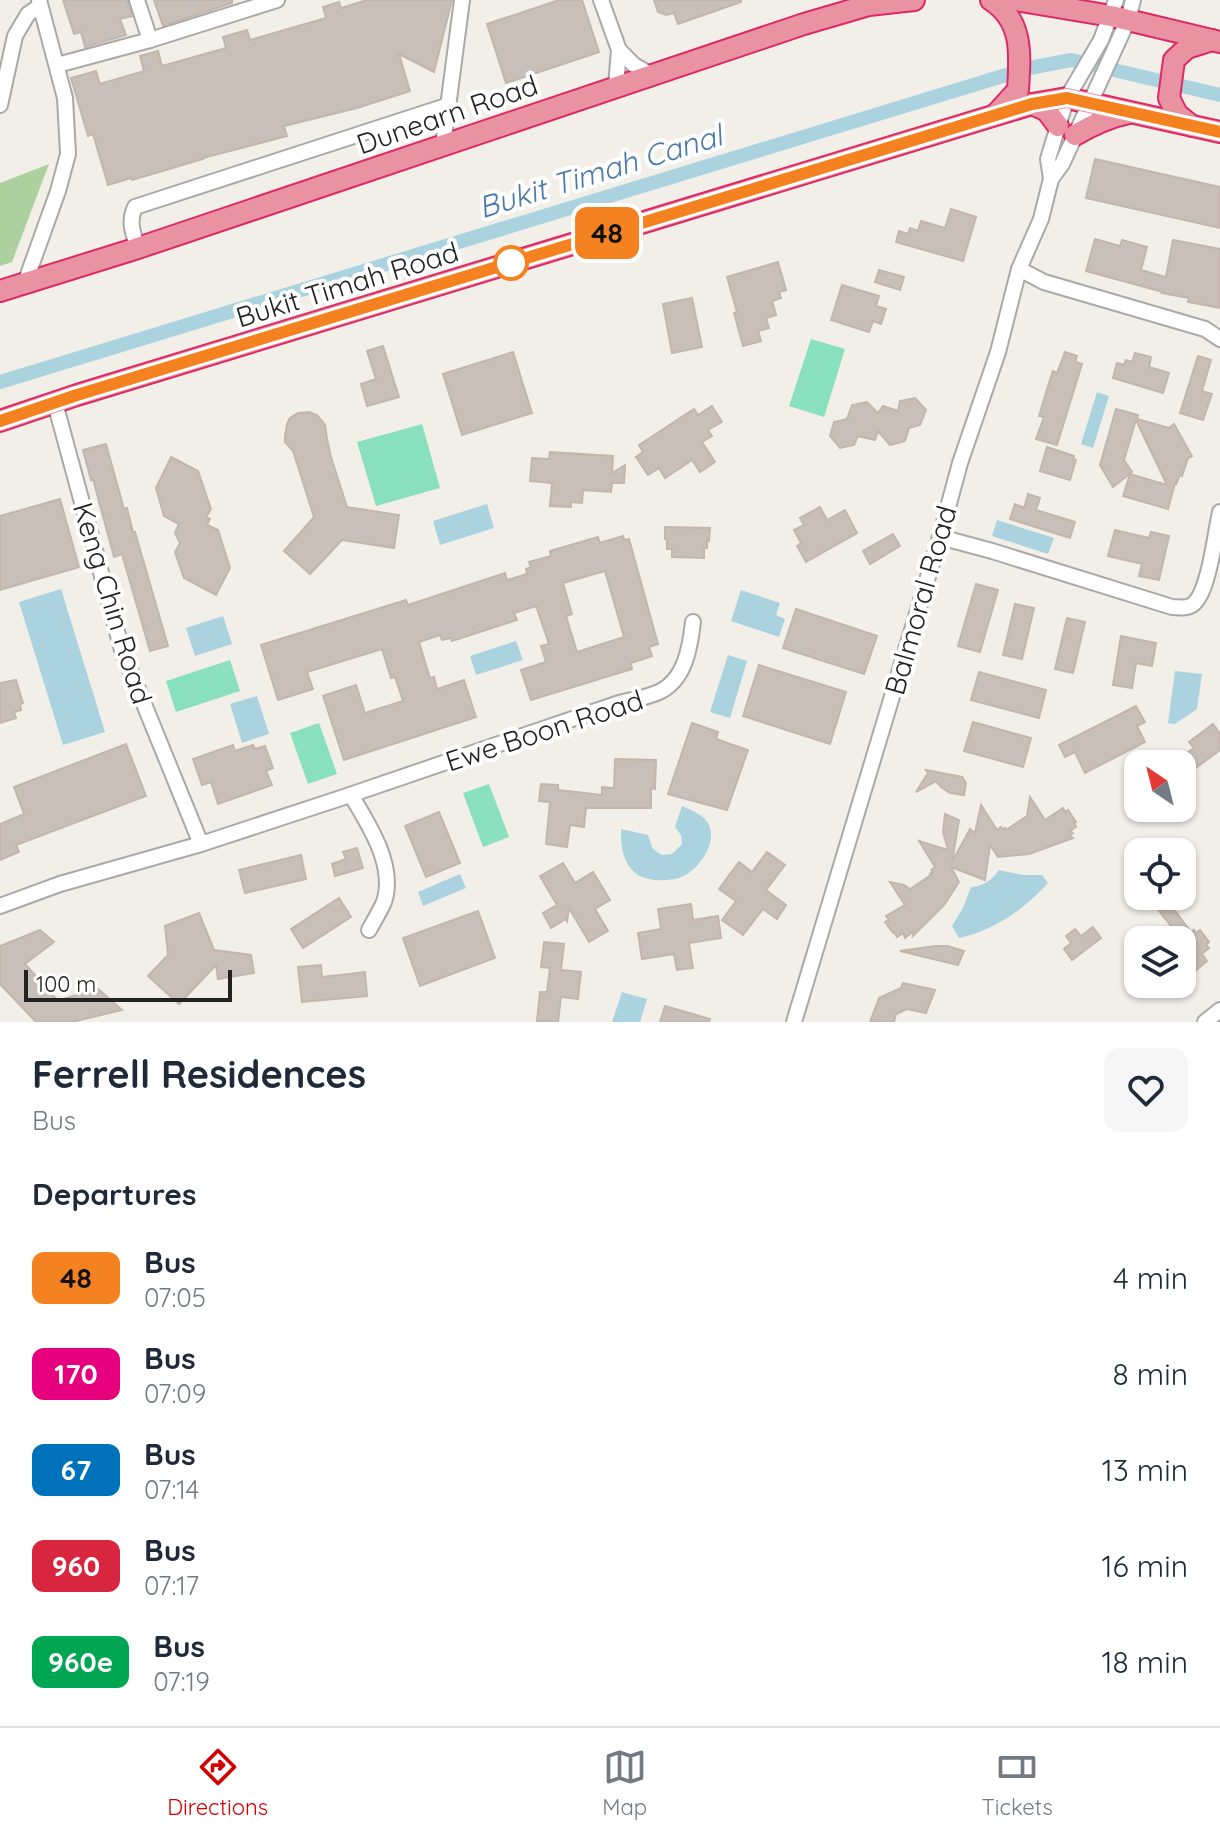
<!DOCTYPE html>
<style>
body{margin:0;font-family:Quicksand,sans-serif;background:#f6f6f7;color:#1f2937;height:100vh;display:flex;flex-direction:column;font-size:30px;white-space:nowrap}
*{box-sizing:border-box;margin:0}
p{font-size:26px;color:#747a83}
.icon{flex:none;width:44px;height:44px;fill:none;stroke:currentColor;stroke-width:2;stroke-linecap:round;stroke-linejoin:round}
.map{position:relative;height:1022px;overflow:hidden}
.panel{display:flex;flex-direction:column;background:#fff;flex:1}
.panel>*{flex:none}
.badge{padding:0 16px;border-radius:12px;font-size:28px;line-height:52px}
.needle{width:52px;rotate:325deg}
.controls{position:absolute;left:1124px;top:750px;display:grid;gap:16px}
.controls a{display:grid;place-items:center;width:72px;height:72px;border-radius:16px;background:#fff;box-shadow:0 2px 6px #0004;font-size:40px}
.scale{position:absolute;left:24px;bottom:20px;width:208px;box-sizing:border-box;padding-left:8px;border:4px solid #222;border-top:0;font-size:22px;line-height:28px;white-space:nowrap;color:#222;-webkit-text-stroke:6px #fff;paint-order:stroke}
.map>.badge{position:absolute;translate:-50% -50%;box-shadow:0 0 0 4px #fff}
h2{padding:0 32px;font-size:30px;line-height:72px}
.round{display:grid;place-items:center;flex:none;width:84px;height:84px;border-radius:16px;background:#f6f6f7}
.overview{display:flex;align-items:center;justify-content:space-between;height:136px;padding:0 32px}
h1{font-size:38px;font-weight:800;line-height:60px}
ul{padding:0;list-style:none}
li{display:flex;align-items:center;gap:24px;height:96px;padding:0 32px}
li div{flex:1}
li b{display:block;font-size:30px}
li em{font-style:normal}
li .badge{min-width:88px;font-weight:700;text-align:center}
.tabs{display:flex;justify-content:space-around;align-items:center;height:112px;border-top:2px solid #e0e1e3;background:#fff;font-size:22px;color:#747a83}
.tabs a{display:grid;justify-items:center;gap:4px}
.tabs .current{color:#d40000}
.map>svg:first-child{display:block}
.forest{fill:#add19e}
.pitch{fill:#88e0be}
.water{fill:#aad3df}
.lines{fill:none;stroke-linecap:round;stroke-linejoin:round}
.canal{stroke:#aad3df;stroke-width:14}
.building{fill:#c7bfb8;stroke:#c4b6ab;stroke-width:2;fill-rule:evenodd}
.minor-casing{stroke:#a9a9a9;stroke-width:18}
.highway-casing{stroke:#dc2a67;stroke-width:24}
.minor{stroke:#fff;stroke-width:14}
.highway{stroke:#e892a2;stroke-width:20}
.line-casing{stroke:#fff;stroke-width:18}
.line{stroke:#f58220;stroke-width:12}
.stop-dot{fill:#fff;stroke:#f58220;stroke-width:4}
.labels{text-anchor:middle;dominant-baseline:central;stroke-width:8;stroke-linejoin:round;paint-order:stroke}
.street-label{font-size:28px;fill:#222;stroke:#fff}
.water-label{font-size:30px;font-style:italic;fill:#4a7aab;stroke:#fff}
</style>
<div class="map">
<svg width="1220" height="1022" viewBox="0 0 1220 1022">
<rect width="100%" height="100%" fill="#f2efe9"/>
<path class="forest" d="M49,164L12,262L0,266V183Z"/>
<g class="pitch">
<path d="M811,339L845,349L824,417L789,406Z"/>
<path d="M422,424L440,488L376,506L357,442Z"/>
<path d="M230,660L240,691L176,712L166,681Z"/>
<path d="M319,723L337,774L308,784L290,733Z"/>
<path d="M489,784L509,837L483,847L463,793Z"/>
</g>
<g class="water">
<path d="M1097,392L1109,396L1093,448L1081,444Z"/>
<path d="M487,504L494,528L440,545L433,521Z"/>
<path d="M997,520L1054,538L1048,554L992,536Z"/>
<path d="M61,589L105,732L63,745L19,602Z"/>
<path d="M741,590L780,603L776,615L785,619L779,637L731,621Z"/>
<path d="M223,616L232,644L195,656L186,628Z"/>
<path d="M516,641L523,660L476,675L470,656Z"/>
<path d="M728,655L747,661L730,718L710,712Z"/>
<path d="M1175,671L1202,674L1197,709L1175,724L1168,723Z"/>
<path d="M257,696L269,734L242,743L230,704Z"/>
<path d="M682,806C691,810 702,814 708,823C719,842 698,872 679,878C675,880 671,879 667,880C631,883 620,861 621,829L648,835L653,849L662,855L672,854L682,844L681,835L675,827Z"/>
<path d="M999,870L1023,875H1042L1048,883C1025,909 993,931 959,938L952,926L963,908L971,887C984,886 992,880 999,870Z"/>
<path d="M460,874L466,888L423,906L418,892Z"/>
<path d="M622,992L647,999L640,1022H612Z"/>
</g>
<g class="lines">
<path class="canal" d="M0,382L1029,68L1071,60L1220,95"/>
</g>
<g class="building">
<path d="M63,0H127L132,16L120,19L126,35L85,47L81,32L74,34Z"/>
<path d="M154,0H232V3L163,26Z"/>
<path d="M367,0H452L434,72L399,54L410,91L357,108L284,126L287,136L203,158V159L132,180L131,178L108,185L93,134L88,136L71,78L96,71L100,84L144,71L140,56L158,51L162,66L226,48L223,37L247,30L250,40L326,18L323,7L339,2L341,8Z"/>
<path d="M559,0H582L599,52L506,83L487,24Z"/>
<path d="M654,0H741V2L678,24L674,13L666,15L658,12Z"/>
<path d="M1095,159L1220,187V228L1086,198Z"/>
<path d="M951,209L976,217L963,261L896,242L899,231L908,234L910,228L918,231L921,221L945,228Z"/>
<path d="M1095,239L1120,246L1122,240L1147,247L1141,270L1166,277L1173,240L1220,249V308L1188,302L1189,298L1162,293L1163,292L1086,271Z"/>
<path d="M778,262L786,290L779,292L781,298L772,301L776,315L766,318L769,328L758,331L761,341L743,346L734,313L737,312L727,277Z"/>
<path d="M879,270L904,277L900,290L875,282Z"/>
<path d="M842,285L879,296L876,306L886,309L881,324L873,321L869,332L831,320Z"/>
<path d="M692,298L702,347L672,353L663,304Z"/>
<path d="M383,346L399,397L367,406L361,384L376,379L367,351Z"/>
<path d="M513,352L532,413L462,435L443,374Z"/>
<path d="M1065,352L1077,356L1075,362L1082,364L1057,445L1036,439L1044,417L1039,416L1047,389L1053,371L1057,373Z"/>
<path d="M1135,353L1151,357L1149,367L1169,373L1163,393L1113,378L1117,363L1124,365L1126,360L1132,362Z"/>
<path d="M1198,356L1211,360L1202,391L1212,394L1203,420L1180,413Z"/>
<path d="M915,398L926,410L920,425L909,428L905,441L890,445L878,431L875,440L858,436L854,445L840,448L830,436L834,422L847,419L852,405L867,402L878,413L883,406L898,411L900,401Z"/>
<path d="M712,406L722,422L708,430L712,436L702,442L715,462L700,472L692,460L665,478L659,468L648,475L636,457L643,452L639,445L694,409L698,415Z"/>
<path d="M1116,409L1138,415L1137,419L1169,428L1174,424L1192,456L1188,458L1182,476L1180,475L1176,484L1175,483L1168,509L1123,496L1130,474L1167,485L1136,420L1124,460L1132,472L1113,487L1100,465Z"/>
<path d="M309,412L317,415L325,425L327,439L331,457L347,507L399,515L394,548L342,540L310,574L284,551L314,517L293,451L285,442V436L287,424L290,418L298,413Z"/>
<path d="M106,444L124,509L127,508L133,532H135L168,646L150,651L122,554L114,557L93,479L91,480L83,450Z"/>
<path d="M1047,447L1074,456L1073,459L1076,460L1070,480L1040,471Z"/>
<path d="M550,452L613,456L612,473L625,465L624,483H612L611,492L583,490L582,503L571,502V507L550,506L552,483L530,481L532,458L549,459Z"/>
<path d="M171,457L198,471L211,509L206,517L210,519L207,525L218,530L230,568L216,595L184,578L175,552L180,543L175,533L179,524L164,516L156,488Z"/>
<path d="M1028,494L1040,498L1036,510L1075,522L1070,538L1010,519L1015,504L1024,508Z"/>
<path d="M60,499L79,567L0,590V516Z"/>
<path d="M820,507L827,520L845,510L857,533L806,562L797,546L801,543L794,530L804,525L800,518Z"/>
<path d="M665,527L710,528L709,541L707,540V548H704V558L672,557V549H667V539H665Z"/>
<path d="M1115,530L1149,538L1151,532L1169,536L1159,580L1139,576L1142,564L1108,556Z"/>
<path d="M893,534L900,546L870,564L863,551Z"/>
<path d="M623,536L624,540L629,539L658,644L649,647L652,656L631,663L632,669L531,700L521,670L546,662L541,646L549,644L536,606L514,613L517,620L452,641L451,638L442,640L440,635L419,642L430,678L434,677L437,689L464,680L476,717L344,760L323,696L356,685L365,713L403,701L395,677L391,678L382,649L307,672L313,689L278,700L261,645L406,600L408,605L505,573L507,580L527,574L526,569L531,567L529,562L551,556L550,551L598,537L600,543ZM605,571L624,637L577,652L566,616L572,614L563,583Z"/>
<path d="M976,584L998,590L980,652L958,646Z"/>
<path d="M1015,604L1034,608L1022,659L1003,655Z"/>
<path d="M796,609L877,636L864,674L783,648Z"/>
<path d="M1067,618L1085,622L1073,673L1055,669Z"/>
<path d="M1121,636L1156,643L1152,666L1136,663L1132,688L1113,685Z"/>
<path d="M759,665L846,692L830,744L743,716Z"/>
<path d="M979,672L1046,690L1039,718L971,700Z"/>
<path d="M16,680L23,703L20,704L21,710L14,712L16,718L0,723V683Z"/>
<path d="M1136,706L1145,722L1137,726L1145,742L1085,773L1075,752L1065,757L1059,745Z"/>
<path d="M973,722L1031,738L1023,767L964,751Z"/>
<path d="M692,723L718,732L716,739L748,750L727,810L668,794Z"/>
<path d="M1213,724L1220,734V750L1182,778V756L1194,748L1189,742Z"/>
<path d="M126,744L146,796L16,845L19,852L0,860V824L24,814L14,787Z"/>
<path d="M233,745L235,751L253,745L255,749L265,746L273,768L266,771L272,785L218,804L211,782L202,785L193,759Z"/>
<path d="M615,759L656,760L655,789L651,788V808H586L584,827L570,825L567,847L546,844L550,802L539,801L541,784L558,785V790L602,795V787L614,788Z"/>
<path d="M926,770L962,777L966,783L964,795L950,793L941,787L936,781L916,792L928,773Z"/>
<path d="M1030,797L1045,820L1063,808L1065,812L1068,810L1076,822L1074,823L1076,827L1070,831L1073,833L1069,836L1073,838L1029,854L998,857L990,845L985,880L951,867L959,882L944,905L913,936L914,931L905,938L903,933L897,937L894,932L893,933L885,922L889,920L886,916L905,905L890,882L904,885L910,889L931,875L930,874L933,872L931,870L935,867L919,841L948,850L943,832L945,814L959,820L952,862L970,829L975,833L981,805L997,830L1001,827L1002,829L1005,828L1006,830L1027,816Z"/>
<path d="M439,812L460,863L426,877L405,826Z"/>
<path d="M357,848L363,868L335,876L332,864L346,859L343,852Z"/>
<path d="M767,852L785,865L766,890L786,905L777,919L763,909L743,935L722,920L736,901L719,889L739,862L752,872Z"/>
<path d="M301,855L306,879L245,893L239,870Z"/>
<path d="M563,863L575,883L593,872L610,900L595,909L608,931L589,942L569,908L567,921L566,919L551,928L543,913L557,905L540,876Z"/>
<path d="M1160,896H1164L1191,932L1194,930L1196,933L1200,930L1209,942L1206,945L1209,948L1202,954L1207,961L1189,976L1182,967V940H1161L1174,930L1152,902Z"/>
<path d="M339,898L351,917L303,948L291,929Z"/>
<path d="M691,904L693,920L718,916L721,938L689,943L693,968L677,970L674,954L642,959L638,933L661,929L658,909Z"/>
<path d="M478,911L495,958L420,986L403,938Z"/>
<path d="M199,913L214,950L251,955L254,973L218,979L216,965L179,1004L148,976L168,955L165,926Z"/>
<path d="M1093,927L1101,938L1072,960L1064,949L1071,943L1066,936L1075,929L1081,936Z"/>
<path d="M40,930L54,942L25,964L58,1001L97,988L122,1010L72,1022H36L0,984V946Z"/>
<path d="M544,942L564,944L561,970L581,972L578,999L561,997L558,1022L537,1021L540,992H547L550,968L541,967Z"/>
<path d="M935,946H948L964,951L958,965L900,951Z"/>
<path d="M321,965L322,977L365,972L367,996L302,1002L298,967Z"/>
<path d="M903,983L935,990L926,1013L907,1009L896,1014L894,1022H870L879,998L901,988Z"/>
<path d="M665,1006L710,1019L709,1022H660Z"/>
</g>
<g class="lines">
<defs>
<g id="minor">
<path d="M137,0L150,40"/>
<path d="M601,0L619,50L616,86"/>
<path d="M619,50L634,65L652,75"/>
<path d="M61,64L150,40L277,0"/>
<path d="M0,105L15,36L28,14L40,6"/>
<path d="M443,145L462,0"/>
<path d="M1051,179L1062,164L1090,103L1128,20L1133,0"/>
<path d="M138,248C133,233 128,222 135,207L449,105"/>
<path d="M1019,269L1044,282L1205,329L1220,339"/>
<path d="M25,283L58,191L68,154L65,98L39,0"/>
<path d="M55,403L122,650L201,844"/>
<path d="M940,537L992,551L1172,607C1179,607 1186,609 1192,605C1209,594 1215,533 1220,512"/>
<path d="M351,795C369,825 396,866 384,902C380,911 374,921 369,930"/>
<path d="M0,906L60,884L201,844L341,798L616,704C630,700 646,698 659,692C685,680 690,648 693,622"/>
<path d="M794,1022L940,537L960,463L998,352L1019,269L1041,219L1051,179L1048,159L1058,126L1067,98L1101,40L1116,0"/>
<path d="M1205,1022L1220,1010"/>
</g>
<g id="highway">
<path d="M991,0C1024,21 1020,56 1018,90L997,113"/>
<path d="M1016,0L1111,16L1220,42"/>
<path d="M1032,104L1047,111L1058,126"/>
<path d="M1192,126L1177,114L1169,98L1174,60L1187,48L1212,40"/>
<path d="M1075,135C1092,125 1109,117 1129,113"/>
<path d="M0,291L138,248L804,24L869,5L914,0"/>
<path d="M0,421L77,395L1032,104L1067,98L1220,132"/>
</g>
</defs>
<use href="#minor" class="minor-casing"/>
<use href="#highway" class="highway-casing"/>
<use href="#minor" class="minor"/>
<use href="#highway" class="highway"/>
</g>
<g class="lines">
<defs>
<path id="line" d="M0,421L77,395L1032,104L1067,98L1220,132"/>
</defs>
<use href="#line" class="line-casing"/>
<use href="#line" class="line"/>
</g>
<circle class="stop-dot" cx="511" cy="263" r="16"/>
<g class="labels">
<g class="street-label">
<text transform="translate(447 114) rotate(-19)">Dunearn Road</text>
<text transform="translate(347 284) rotate(-17)">Bukit Timah Road</text>
<text transform="translate(920 600) rotate(-74)">Balmoral Road</text>
<text transform="translate(113 603) rotate(73)">Keng Chin Road</text>
<text transform="translate(544 730) rotate(-18)">Ewe Boon Road</text>
</g>
<g class="water-label">
<text transform="translate(600 171) rotate(-17)">Bukit Timah Canal</text>
</g>
</g>
</svg>
<div class="controls">
<a><svg class="needle" viewBox="-14 -14 28 28"><path d="M0-13l5 13h-10z" fill="#e53935"/><path d="M0 13l5-13h-10z" fill="#747a83"/></svg></a>
<a><svg class="icon" aria-label="locate" viewBox="0 0 24 24"><circle cx="12" cy="12" r="6"/><path d="M12 2v4M12 18v4M2 12h4M18 12h4"/></svg></a>
<a><svg class="icon" aria-label="layers" viewBox="0 0 24 24"><path d="M12 4l9 5-9 5-9-5zM3 14l9 5 9-5"/></svg></a>
</div>
<div class="scale">100 m</div>
<b class="badge" style="left:607px;top:233px;background:#f58220;color:#111">48</b>
</div>
<section class="panel">
<div class="overview"><div><h1>Ferrell Residences</h1><p>Bus</p></div><a class="round"><svg class="icon" aria-label="heart" viewBox="0 0 24 24"><path d="M12 20l-8-8c-3-5 5-10 8-4 3-6 11-1 8 4z"/></svg></a></div>
<h2>Departures</h2>
<ul>
<li><span class="badge" style="background:#f58220;color:#111">48</span><div><b>Bus</b><p>07:05</p></div><em>4 min</em></li>
<li><span class="badge" style="background:#e6007e;color:#fff">170</span><div><b>Bus</b><p>07:09</p></div><em>8 min</em></li>
<li><span class="badge" style="background:#0072bc;color:#fff">67</span><div><b>Bus</b><p>07:14</p></div><em>13 min</em></li>
<li><span class="badge" style="background:#d7263d;color:#fff">960</span><div><b>Bus</b><p>07:17</p></div><em>16 min</em></li>
<li><span class="badge" style="background:#00a651;color:#fff">960e</span><div><b>Bus</b><p>07:19</p></div><em>18 min</em></li>
</ul>
</section>
<nav class="tabs">
<a class="current"><svg class="icon" aria-label="directions" viewBox="0 0 24 24"><path d="M12 3l9 9-9 9-9-9zM9 14v-3h6M13 9l2 2-2 2"/></svg>Directions</a>
<a><svg class="icon" aria-label="map" viewBox="0 0 24 24"><path d="M3 6l6-2 6 2 6-2v14l-6 2-6-2-6 2zM9 4v14M15 6v14"/></svg>Map</a>
<a><svg class="icon" aria-label="tickets" viewBox="0 0 24 24"><path d="M3 7h18v10H3zM15 7v10"/></svg>Tickets</a>
</nav>
